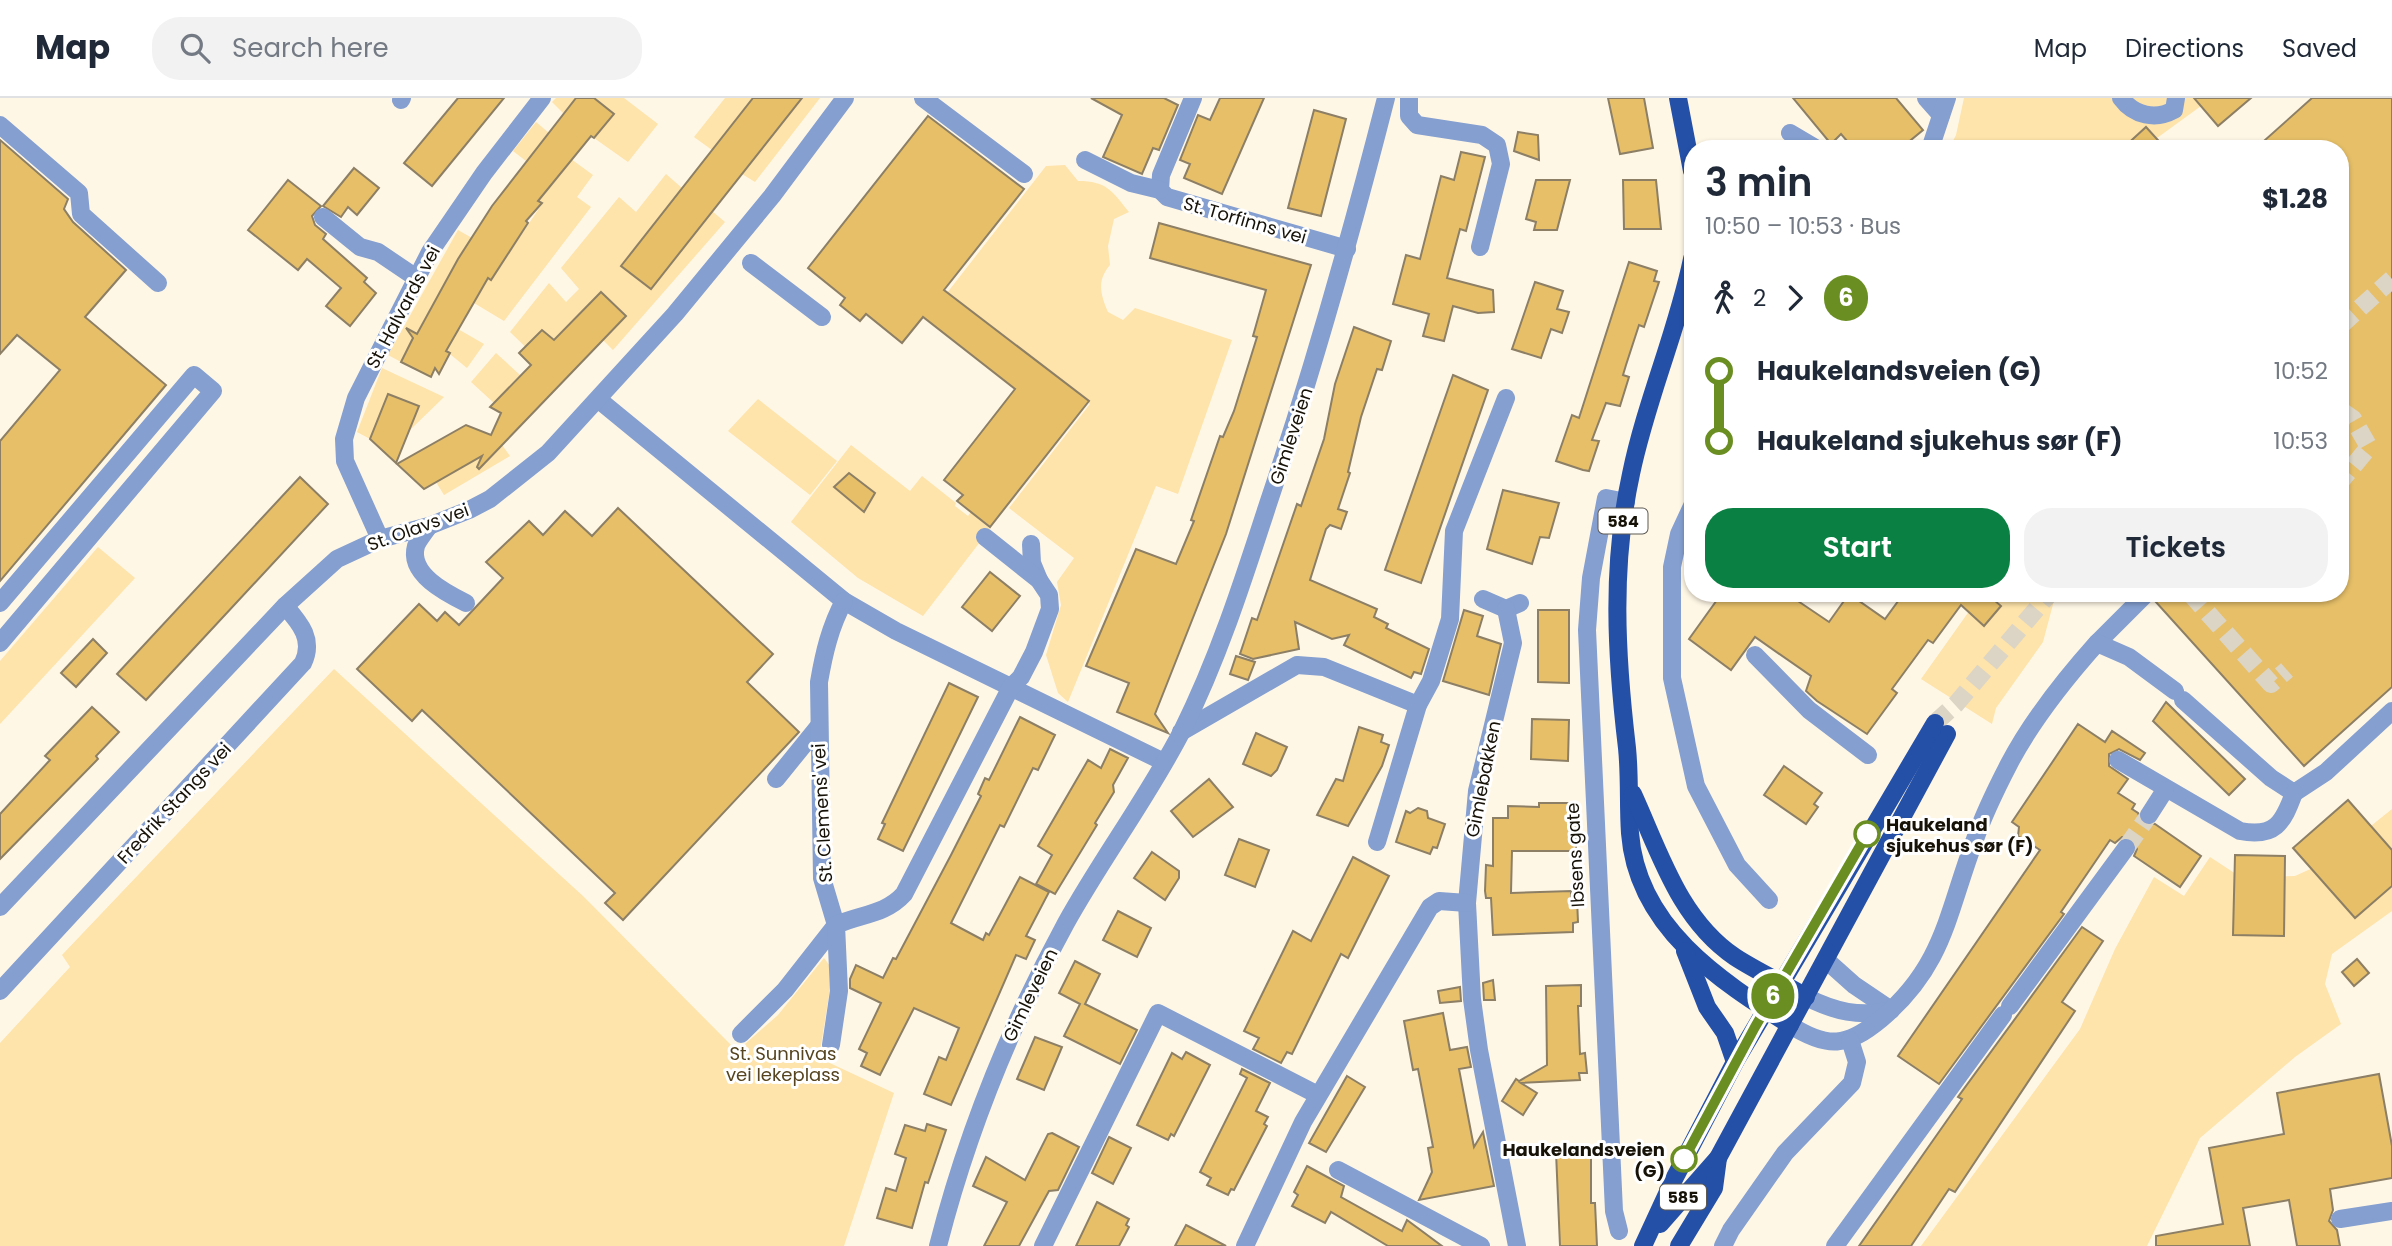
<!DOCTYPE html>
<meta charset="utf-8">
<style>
body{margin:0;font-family:Poppins,sans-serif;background:#f2f2f3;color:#1f2937;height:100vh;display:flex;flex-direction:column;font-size:26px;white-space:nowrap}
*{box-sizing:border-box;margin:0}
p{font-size:23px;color:#747a83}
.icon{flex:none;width:38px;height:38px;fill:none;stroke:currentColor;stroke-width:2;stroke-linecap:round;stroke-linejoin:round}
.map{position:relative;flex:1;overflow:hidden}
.drawer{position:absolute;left:1684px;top:42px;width:665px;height:462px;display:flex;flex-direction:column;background:#fff;border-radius:28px;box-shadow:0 2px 5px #0004}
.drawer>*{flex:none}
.badge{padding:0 14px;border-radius:23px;font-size:24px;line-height:46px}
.map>.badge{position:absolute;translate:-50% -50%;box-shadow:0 0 0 4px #fff}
.legs{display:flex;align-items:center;gap:10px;height:77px;padding:0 21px;font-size:23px}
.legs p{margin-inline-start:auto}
.head{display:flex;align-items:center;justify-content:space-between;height:119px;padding:0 21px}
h1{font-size:38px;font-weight:600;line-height:52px}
.action{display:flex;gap:14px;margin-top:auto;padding:14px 21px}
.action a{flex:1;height:80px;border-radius:28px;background:#0b8043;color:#fff;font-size:28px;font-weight:600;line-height:80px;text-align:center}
.action a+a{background:#f2f2f3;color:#1f2937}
ul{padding:0 21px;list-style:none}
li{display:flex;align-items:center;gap:24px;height:70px;font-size:26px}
li i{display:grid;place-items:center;width:10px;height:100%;margin:0 9px;background:currentColor}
li i::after{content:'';width:18px;height:18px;margin:-9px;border:5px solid;border-radius:50%;background:#fff}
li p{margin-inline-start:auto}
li:first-child i{background:linear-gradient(#0000 50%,currentColor 0)}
li:last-child i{background:linear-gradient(currentColor 50%,#0000 0)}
header{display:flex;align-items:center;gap:42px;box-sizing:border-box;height:98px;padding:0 35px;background:#fff;border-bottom:2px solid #e0e1e3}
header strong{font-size:33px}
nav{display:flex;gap:38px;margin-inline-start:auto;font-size:24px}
.search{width:490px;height:63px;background:#f2f2f3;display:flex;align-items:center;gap:18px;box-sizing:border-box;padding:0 24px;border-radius:28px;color:#747a83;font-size:26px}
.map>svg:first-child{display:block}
.green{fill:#fee3aa}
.building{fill:#e6bf68;stroke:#8c7f65;stroke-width:2}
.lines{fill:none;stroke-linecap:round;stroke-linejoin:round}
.minor-tunnel{stroke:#dcd5c5;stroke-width:18;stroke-dasharray:18 9;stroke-linecap:butt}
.major-tunnel{stroke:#dcd5c5;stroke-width:18;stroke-dasharray:18 9;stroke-linecap:butt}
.minor{stroke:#849fd0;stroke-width:18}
.major{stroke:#2550a8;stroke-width:18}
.line-1-casing{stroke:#fff;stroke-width:16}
.line-1{stroke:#6b8e23;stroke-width:10}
.stop-1-dot{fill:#fff;stroke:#6b8e23;stroke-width:3.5}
.labels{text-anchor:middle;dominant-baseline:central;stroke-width:6;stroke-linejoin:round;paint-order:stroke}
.shield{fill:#fff;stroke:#5d5952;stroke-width:2}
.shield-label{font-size:16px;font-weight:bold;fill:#171208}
.street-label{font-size:18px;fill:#171208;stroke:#fff}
.stop-label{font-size:18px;font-weight:bold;fill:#171208;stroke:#fff;text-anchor:start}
.park-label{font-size:18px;fill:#55441f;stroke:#fff}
</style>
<header>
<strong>Map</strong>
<div class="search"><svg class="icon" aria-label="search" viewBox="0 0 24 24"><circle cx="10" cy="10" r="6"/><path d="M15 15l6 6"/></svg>Search here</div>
<nav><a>Map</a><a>Directions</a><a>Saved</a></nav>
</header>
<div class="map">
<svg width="2392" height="1148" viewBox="0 0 2392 1148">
<rect width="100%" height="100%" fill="#fff7e6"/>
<g class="green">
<path d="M556,0H576L563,15L552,4Z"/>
<path d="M594,0H624L658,26L628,64L594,40L614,16Z"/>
<path d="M725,0H753L712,52L694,39Z"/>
<path d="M802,0H820L755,84L742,76Z"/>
<path d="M1964,0H2194L2201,8L2157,40L2146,29L2122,51H1949L1956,37Z"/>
<path d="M536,24L549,35L526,63L513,53Z"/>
<path d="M571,61L593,77L577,99L591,109L504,223L474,205L486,179L491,182L542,106L538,102Z"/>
<path d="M1065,67L1078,83C1107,83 1112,93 1129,114L1114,121L1108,148L1110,167C1097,182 1100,196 1108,214L1123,222L1135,210L1232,242L1178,396L1156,388L1068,604L1058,595L1046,557L1061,507L1057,484L1074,460L1009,410L1090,306L947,195L1046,68Z"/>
<path d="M666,76L682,90L621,167L651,191L712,113L725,124L613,252L603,242L537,260L510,234L549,185L566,204L579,191L561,170L619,99L636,114Z"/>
<path d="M458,132L472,140L401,264L388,257Z"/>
<path d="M458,231L484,246L467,270L445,252Z"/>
<path d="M496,255L520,277L494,305L471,284Z"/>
<path d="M382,270L444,299L410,332L419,308L388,296L370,341L357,334Z"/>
<path d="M758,301L837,363L810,397L728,333Z"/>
<path d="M502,347L510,358L444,397L436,384Z"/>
<path d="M851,347L910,393L922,378L956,405L955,408L968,418L971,414L990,431L923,518L858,480L791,424Z"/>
<path d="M98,449L135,480L0,626V563Z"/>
<path d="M1982,495H2056L2043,544L1996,610L1992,626L1921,581Z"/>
<path d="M334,571L583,798L737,953L778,917L824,860L833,872L819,960L894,995L844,1148H0V945L70,869L62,857Z"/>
<path d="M2392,711V813L2332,856L2325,886L2341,926L2295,959L2200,1040L2147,1148H1921L2080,931L2115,851L2154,779L2184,798L2210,759L2242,780L2295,778L2326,764Z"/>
</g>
<g class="building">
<path d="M458,0H504L432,88L404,65Z"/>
<path d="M576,0H594L614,16L594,40L591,38L538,103L542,105L526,123L528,125L491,182L488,180L446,253L450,255L439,276L435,270L431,279L401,264L413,240L406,230L417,236L458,161L492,108Z"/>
<path d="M753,0H802L651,191L621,168Z"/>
<path d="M1091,0H1164L1178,7L1159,52L1153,50L1142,76L1103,59L1122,17Z"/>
<path d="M1220,0H1264L1222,96L1184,80L1190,66L1180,62L1198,17L1210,22Z"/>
<path d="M1608,0H1644L1653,50L1620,56Z"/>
<path d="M1793,0H1896L1923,32L1900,51H1854L1841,36L1831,46Z"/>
<path d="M2194,0H2251L2218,28Z"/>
<path d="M2312,0H2392V589L2304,668L2155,503L2158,495H2340V51H2255Z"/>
<path d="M1314,12L1346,21L1321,118L1288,110Z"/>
<path d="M928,18L1024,91L944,192L1089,303L990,429L957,403L963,397L944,382L1015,291L923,219L902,245L866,216L860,223L840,207L845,200L808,170Z"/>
<path d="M2146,29L2166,51H2122Z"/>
<path d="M1518,34L1538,37L1539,62L1514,53Z"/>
<path d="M0,42L68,101L64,111L73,124L126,172L85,219L166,287L0,483V343L60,272L17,237L0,256Z"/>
<path d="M1461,54L1485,59L1466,133L1460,131L1447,180L1493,192L1494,214L1478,215L1453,208L1444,243L1423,238L1429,216L1393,206L1406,157L1420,161L1441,78L1454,82Z"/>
<path d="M354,70L379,90L357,117L348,109L341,119L323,108Z"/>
<path d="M288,82L321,108L312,118L315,127L326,136L323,141L367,180L364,184L376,195L350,228L326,208L341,190L307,161L298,172L248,132Z"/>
<path d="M1536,82H1570L1557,132H1534L1536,124L1526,121Z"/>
<path d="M1623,82H1656L1661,131H1624Z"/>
<path d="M1159,125L1311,167L1226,436L1155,616L1168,635L1117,614L1129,585L1086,568L1136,451L1176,466L1194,423L1191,422L1220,338L1223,339L1234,313L1257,239L1253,238L1266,192L1150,160Z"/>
<path d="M1629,164L1657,173L1654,183L1659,184L1644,229L1639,227L1626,267L1623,277L1629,279L1620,308L1606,305L1592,342L1599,343L1589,373L1583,372L1556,363L1572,317L1579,320Z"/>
<path d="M1535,184L1563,193L1557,211L1569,214L1562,235L1551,231L1541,260L1512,251Z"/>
<path d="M601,194L626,218L479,371L477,369L482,358L424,391L397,366L466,327L491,337L501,315L490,309L531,267L519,255L542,232L554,242Z"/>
<path d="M1354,229L1391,243L1382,272L1377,271L1361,319L1348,374L1350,375L1338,411L1347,414L1341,431L1330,427L1326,431L1310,482L1377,511L1374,519L1388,526L1386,530L1429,551L1421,576L1414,574L1411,580L1344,547L1349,537L1332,541L1295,524L1299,551L1253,561L1240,556L1252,520L1257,522L1297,406L1301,408L1324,341L1335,286Z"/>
<path d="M1453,277L1488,292L1421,485L1385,472Z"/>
<path d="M388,296L419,308L396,365L370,341Z"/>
<path d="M849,375L875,395L864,414L834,389Z"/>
<path d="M300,379L328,406L146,602L117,576Z"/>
<path d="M1503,392L1559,405L1549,440L1540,439L1532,466L1487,451Z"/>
<path d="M618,410L773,556L747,584L799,634L623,822L605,805L615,795L422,612L412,623L357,571L419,506L437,523L445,514L459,527L503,480L486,464L529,423L543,437L565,413L592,438Z"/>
<path d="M990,474L1020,498L992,533L962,509Z"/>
<path d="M1722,495H1786L1829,524L1849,496L1885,521L1904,495H1986L2001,508L1984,528L1961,507L1933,545L1928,542L1892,591L1897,595L1867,636L1817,603L1806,593L1811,578L1755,539L1731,572L1689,541Z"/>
<path d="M1464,512L1483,518L1477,538L1501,546L1489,597L1443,583Z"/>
<path d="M1538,512H1569V585L1538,584Z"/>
<path d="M93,541L107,555L76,589L61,575Z"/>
<path d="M1236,558L1255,564L1248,582L1230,576Z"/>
<path d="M949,585L978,599L903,753L878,741L885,726L882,725Z"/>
<path d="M2166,604L2245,681L2229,697L2153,623Z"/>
<path d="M92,609L119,634L96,658L98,661L0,761V716L50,662L45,658Z"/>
<path d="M1020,619L1055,637L1038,672L1033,670L1004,729L1000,727L951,825L983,842L986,835L989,837L1020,779L1049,794L1026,838L1035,842L1026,861L1016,857L951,1007L924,996L939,959L946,962L959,930L914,910L880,977L861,968L867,955L859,951L881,905L850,890V881L856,867L883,880L893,860L896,861L951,757L981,698L978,696L985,680L989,682Z"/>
<path d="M1532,621L1569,622L1568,663L1531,661Z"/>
<path d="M2078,626L2105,644L2112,633L2145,655L2140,662L2119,651L2109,656V668L2128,681L2118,695L2135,706L2132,711L2138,715L2142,726H2155L2201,758L2180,789L2134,758L2137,751L2132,740L2122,739L2115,745L2110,742L2061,814L2064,816L1939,986L1898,958L2040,752L2018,738L2019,729L2012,724Z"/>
<path d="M1359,629L1383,637L1381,644L1389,647L1382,668L1348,728L1317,717L1336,681L1343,683Z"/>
<path d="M1256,635L1287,649L1277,672L1271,678L1243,666Z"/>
<path d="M1110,651L1128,660L1113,687L1114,694L1095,725L1097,727L1055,796L1036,786L1052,757L1038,748L1088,662L1101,670Z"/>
<path d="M1784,668L1822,695L1814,706L1818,709L1806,726L1764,697Z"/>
<path d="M1209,681L1233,709L1193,739L1171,713Z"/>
<path d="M2348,702L2392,752V788L2355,820L2293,750Z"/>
<path d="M1539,705H1576V753H1512L1511,795L1571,793V801H1577L1578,824L1573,825V834L1493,837L1491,800H1486L1485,793L1486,767L1493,768V720H1508V708L1539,709Z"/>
<path d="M1418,710L1427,713L1428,720L1445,726L1437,750L1433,749L1430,756L1396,744L1406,713L1410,715Z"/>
<path d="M1239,741L1269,752L1255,789L1225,777Z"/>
<path d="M1152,754L1179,773V780L1165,802L1134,780Z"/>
<path d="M2235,757L2285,758L2284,838L2233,837Z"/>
<path d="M1353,759L1389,778L1348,860L1341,856L1292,956L1287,954L1281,965L1253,951L1259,940L1244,933L1293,833L1311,843Z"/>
<path d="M1118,813L1151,830L1137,859L1103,842Z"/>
<path d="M2082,829L2103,843L2062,904L2075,913L1955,1094L1949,1091L1911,1148H1859L1962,1001L1958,999Z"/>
<path d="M2357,861L2369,875L2354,888L2342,874Z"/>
<path d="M1075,863L1100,876L1085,906L1137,932L1120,966L1064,938L1080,906L1059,895Z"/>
<path d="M1493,882L1495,902H1484L1483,885Z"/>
<path d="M1581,887V908H1578L1580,956L1585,955L1587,975H1579L1580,982L1521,985L1537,995L1523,1017L1502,1003L1516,981L1519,983L1547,967L1546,888Z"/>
<path d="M1460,889L1461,903L1440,905L1438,893Z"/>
<path d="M1443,915L1450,952L1467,949L1471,969L1459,971L1472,1039L1474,1049L1483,1034L1494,1088L1419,1102L1432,1074L1428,1050L1433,1049L1418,971L1413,972L1404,923Z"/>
<path d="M1035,939L1062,949L1044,992L1017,981Z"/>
<path d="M1186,954L1210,967L1174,1038L1171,1036L1168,1042L1137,1027L1172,955L1182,961Z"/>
<path d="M1242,971L1270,985L1256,1013L1268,1019L1264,1026L1267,1028L1234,1092L1231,1091L1228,1097L1207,1087L1211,1080L1200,1074L1247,980L1240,976Z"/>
<path d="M2379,976L2392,1048V1080L2330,1091L2333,1112L2329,1123L2337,1132L2340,1148H2297L2289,1102L2243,1110L2250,1148H2156V1138L2223,1126L2209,1050L2284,1036L2277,995Z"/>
<path d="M1347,978L1365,989L1326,1054L1309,1045Z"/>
<path d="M927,1026L946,1032L928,1085L925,1084L912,1130L877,1120L886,1090L896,1093L906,1060L895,1056L905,1027L925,1033Z"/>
<path d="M1052,1035L1079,1049L1058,1092L1049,1093L1019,1148H984L1007,1104L973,1088L986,1059L1025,1082L1048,1036Z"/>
<path d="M1109,1039L1131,1050L1113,1086L1092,1075Z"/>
<path d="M1556,1054H1591V1105H1595L1597,1148H1560Z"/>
<path d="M1307,1068L1344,1088L1341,1099L1402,1133L1407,1122L1442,1148H1388L1331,1114L1325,1125L1292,1108L1298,1097L1294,1094Z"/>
<path d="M1097,1104L1129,1121L1126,1127L1129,1129L1119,1148H1076Z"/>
<path d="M1186,1127L1226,1148H1175Z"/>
</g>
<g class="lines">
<g class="minor-tunnel">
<path d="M2340,312L2353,321L2369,349L2340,384"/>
<path d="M2190,495L2271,586L2287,572"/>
<path d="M2126,750L2149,717"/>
</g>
<g class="major-tunnel">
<path d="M2340,228L2392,181"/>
<path d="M1935,625L1956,606L2050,495"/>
</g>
<g class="minor">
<path d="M923,0L1024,76"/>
<path d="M1193,0L1161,77L1160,92L1167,99L1347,151"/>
<path d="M1409,0V18L1417,27L1482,37L1497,47L1501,66L1480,149"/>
<path d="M1926,0L1941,17"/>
<path d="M2121,0C2134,18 2156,22 2174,12L2176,0"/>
<path d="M401,2L402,0"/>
<path d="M0,27L79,95L81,116L158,185"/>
<path d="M1790,35L1817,51"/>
<path d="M1930,51L1947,0"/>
<path d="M1085,62L1131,85L1160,92"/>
<path d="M323,119L360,149L378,154L415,179"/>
<path d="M751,165L822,219"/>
<path d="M599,302L844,503L896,533L1164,664"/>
<path d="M1692,408L1679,436L1672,469V580L1696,688L1737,767L1769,802"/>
<path d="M429,428C425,434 418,442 416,448C408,476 446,495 466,505"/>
<path d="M380,441L345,363L344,341L356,300L430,154L484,75L542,0"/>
<path d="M1031,446L1032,465L1039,482"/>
<path d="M1483,501L1506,511L1520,505"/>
<path d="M0,505L194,277L213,293L0,545"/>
<path d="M1506,511L1513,545L1477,693L1467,805L1472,901L1479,952L1517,1148"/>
<path d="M2097,545L2147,495"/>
<path d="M1755,557L1809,612L1868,657"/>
<path d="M2183,602L2271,680L2294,695L2326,674L2392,613"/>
<path d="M1181,634L1297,567L1324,569L1418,607"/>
<path d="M2118,662L2240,733C2275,740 2283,725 2294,695"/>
<path d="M776,681L819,628"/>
<path d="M2149,717L2165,692"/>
<path d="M1377,744L1418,607L1431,583L1450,521L1454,433L1506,300"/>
<path d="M0,809L285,508L337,461L380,441L429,428L469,412L490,401L548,355L675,216L772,98L845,0"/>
<path d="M1826,862L1854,887L1891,912"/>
<path d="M0,893L303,565C314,542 301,526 285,508"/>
<path d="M1806,899C1834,913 1860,920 1891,912"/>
<path d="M2010,908L2126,750"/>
<path d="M1790,927C1828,951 1847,949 1881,921C1944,868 1947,816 1974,744C1983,718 1996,691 2009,666C2032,622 2064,582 2097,545L2129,559L2175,593"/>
<path d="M741,936L785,892L836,827L822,780L819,584C824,555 830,529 844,503"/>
<path d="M831,947L839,893L836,827C860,816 885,817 904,796L1011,589L1021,579L1034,554L1050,511L1049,497L1039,482L985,439"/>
<path d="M1338,1072L1481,1148"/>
<path d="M2340,1121L2392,1113"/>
<path d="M1619,1133L1614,1113L1587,532L1591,480L1606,400L1626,404"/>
<path d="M938,1148C967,1034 1010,928 1066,825C1102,760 1148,699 1182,633C1218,561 1243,483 1268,406C1313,272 1351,137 1386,0"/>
<path d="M1043,1148L1158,915L1318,997"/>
<path d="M1245,1148L1303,1024L1430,809L1439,803L1467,805"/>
<path d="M1723,1148L1731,1132L1785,1055L1852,985L1857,964L1850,942"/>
<path d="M1835,1148L2003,917"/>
</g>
<g class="major">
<path d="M1678,0L1692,73"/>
<path d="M1692,161C1677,234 1646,303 1631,376C1611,468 1616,557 1627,650C1630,679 1628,707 1630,735C1637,829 1719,882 1790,927"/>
<path d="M1633,696C1660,755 1679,821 1735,859C1758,874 1783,885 1806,899"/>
<path d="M1685,853L1707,909L1725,935L1735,964"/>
<path d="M1660,1126L1718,1060L1947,636"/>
<path d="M1643,1148L1673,1083L1735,964L1935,625"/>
<path d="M1679,1148L1714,1090L1718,1060"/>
</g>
</g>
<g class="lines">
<defs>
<path id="line-1" d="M1684,1061L1755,929L1867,736"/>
</defs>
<use href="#line-1" class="line-1-casing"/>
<use href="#line-1" class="line-1"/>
</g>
<g class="stop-1-dot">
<circle cx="1867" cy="736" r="12"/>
<circle cx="1684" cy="1061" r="12"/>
</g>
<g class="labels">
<g class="shield">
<rect x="1598.5" y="410.5" width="49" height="25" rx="5"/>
<rect x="1660" y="1086.5" width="46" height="25" rx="5"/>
</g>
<g class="shield-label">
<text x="1623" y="423">584</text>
<text x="1683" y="1099">585</text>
</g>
<g class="street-label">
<text transform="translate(1245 122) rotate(16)">St. Torfinns vei</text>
<text transform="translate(403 209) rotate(-62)">St. Halvards vei</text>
<text transform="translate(1291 338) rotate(-72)">Gimleveien</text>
<text transform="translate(418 429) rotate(-20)">St. Olavs vei</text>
<text transform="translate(1483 681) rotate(-79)">Gimlebakken</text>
<text transform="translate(174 705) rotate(-47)">Fredrik Stangs vei</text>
<text transform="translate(822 715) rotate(-93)">St. Clemens' vei</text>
<text transform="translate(1575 757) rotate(-93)">Ibsens gate</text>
<text transform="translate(1030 897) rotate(-64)">Gimleveien</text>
</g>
<g class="stop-label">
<text x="1886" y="726">Haukeland<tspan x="1886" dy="21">sjukehus sør (F)</tspan></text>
<text x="1665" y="1051" text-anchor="end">Haukelandsveien<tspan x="1665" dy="21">(G)</tspan></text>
</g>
<g class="park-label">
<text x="783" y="955">St. Sunnivas<tspan x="783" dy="21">vei lekeplass</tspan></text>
</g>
</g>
</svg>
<b class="badge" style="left:1773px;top:898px;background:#6b8e23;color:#fff">6</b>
<section class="drawer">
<div class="head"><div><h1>3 min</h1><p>10:50 – 10:53 · Bus</p></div><b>$1.28</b></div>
<div class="legs"><svg class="icon" aria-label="walk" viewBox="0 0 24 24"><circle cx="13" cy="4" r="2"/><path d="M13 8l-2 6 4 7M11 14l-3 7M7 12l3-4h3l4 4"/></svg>2<svg class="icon" aria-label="forward" viewBox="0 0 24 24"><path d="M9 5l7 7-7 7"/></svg><b class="badge" style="background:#6b8e23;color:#fff">6</b></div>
<ul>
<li><i style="color:#6b8e23"></i><b>Haukelandsveien (G)</b><p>10:52</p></li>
<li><i style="color:#6b8e23"></i><b>Haukeland sjukehus sør (F)</b><p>10:53</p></li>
</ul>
<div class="action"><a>Start</a><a>Tickets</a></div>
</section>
</div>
